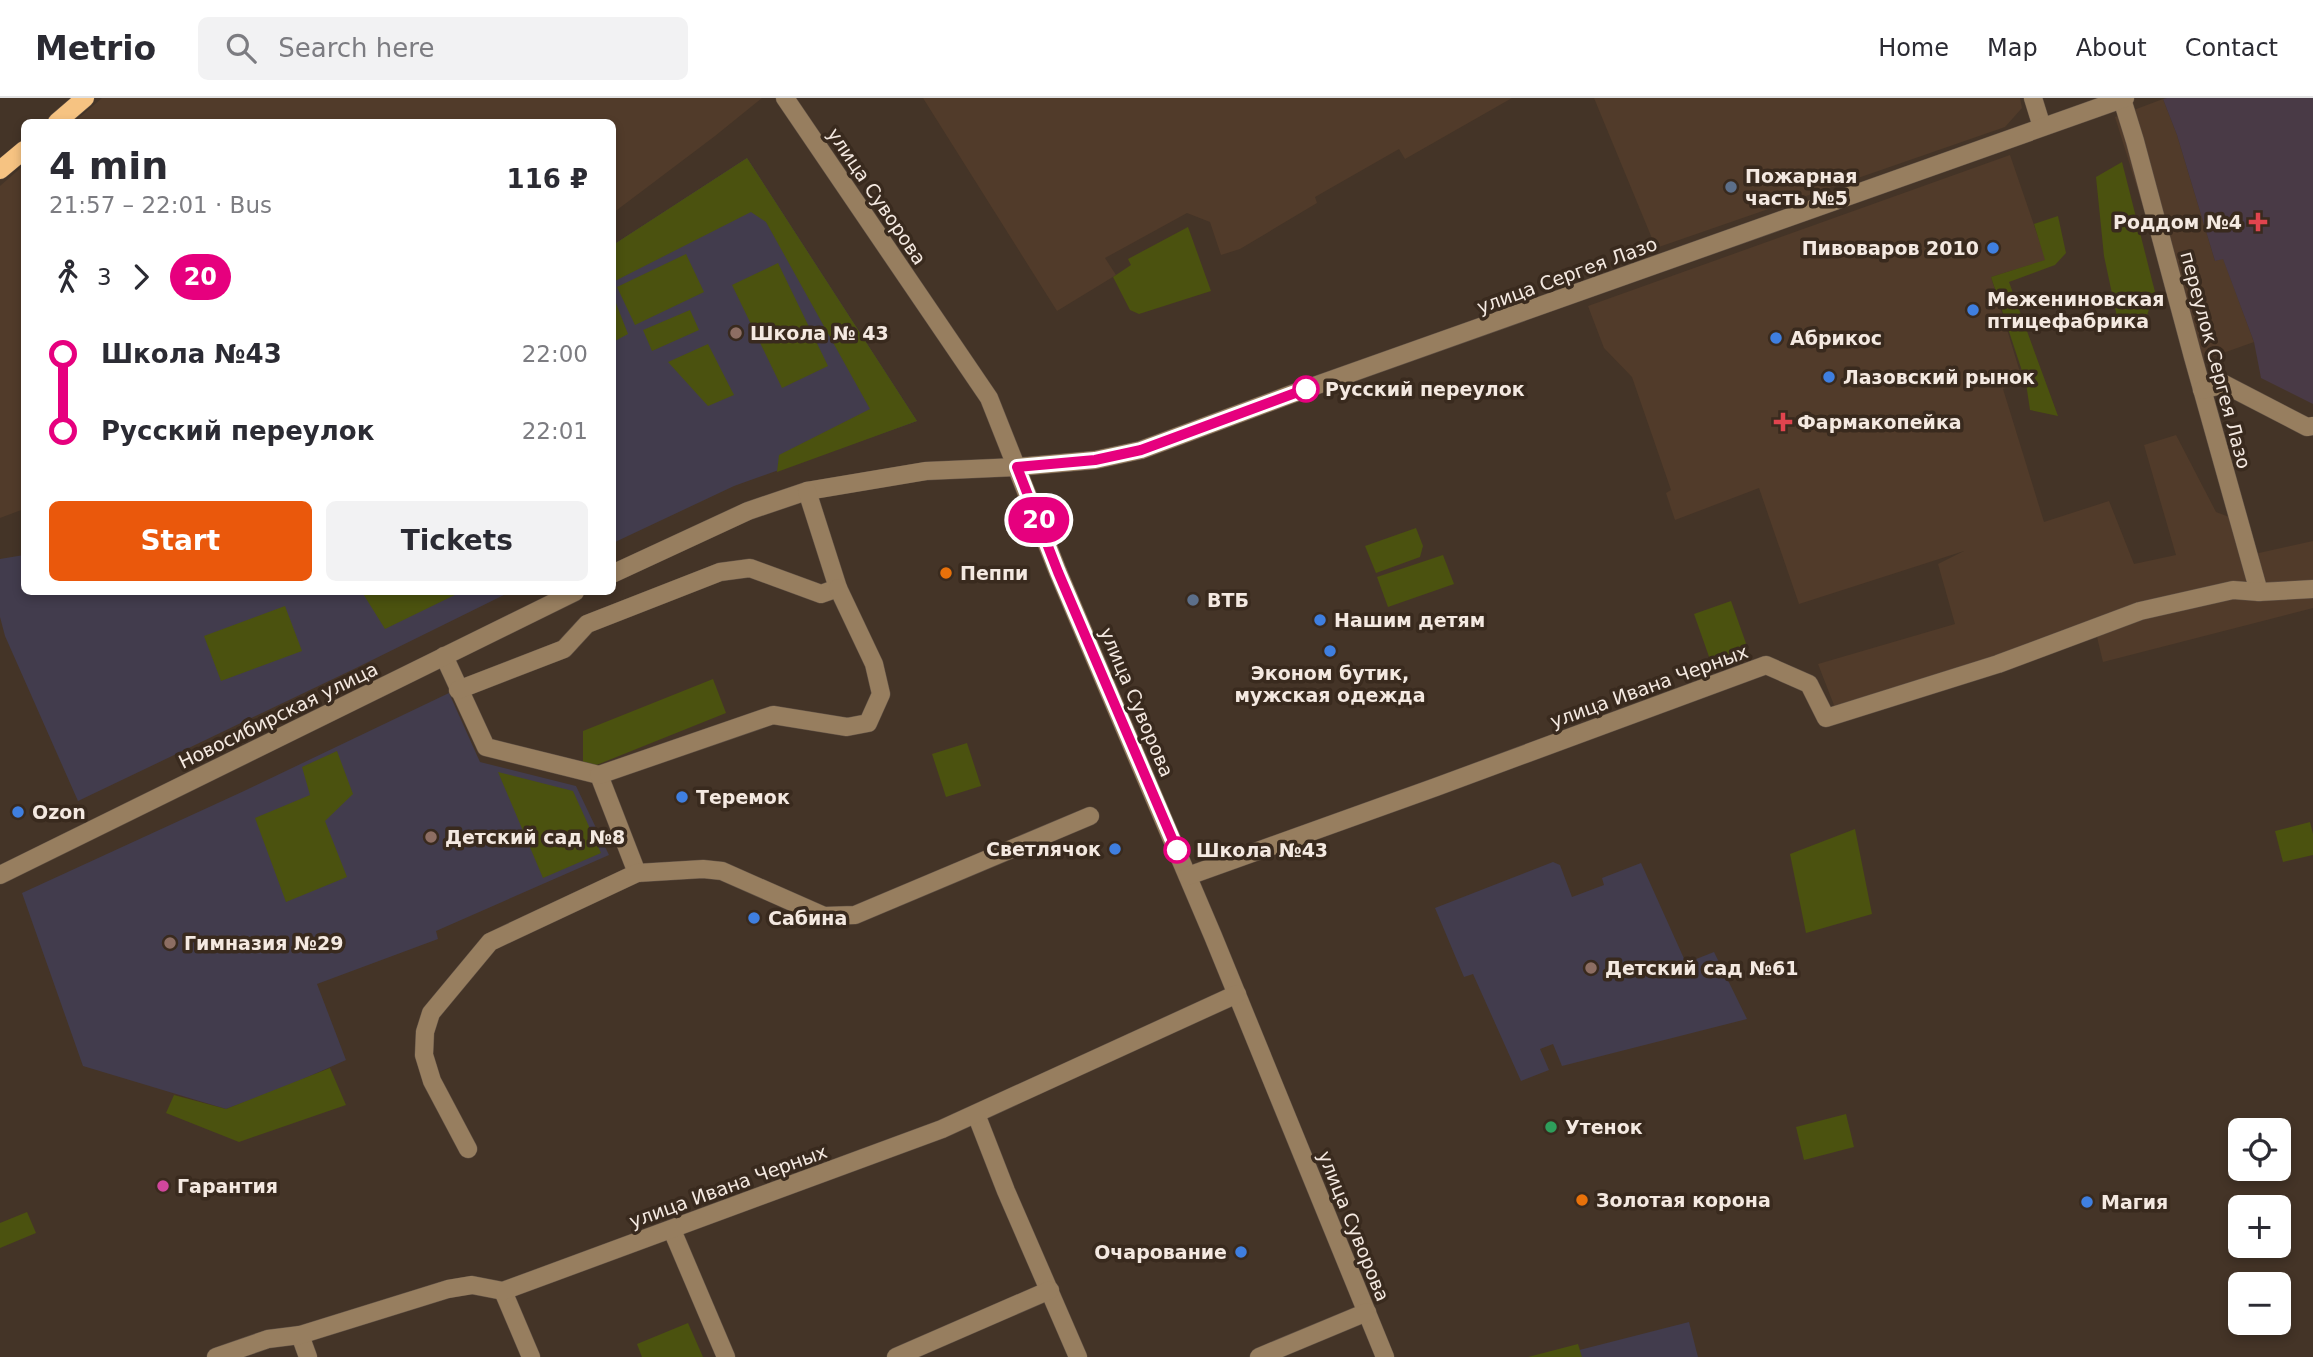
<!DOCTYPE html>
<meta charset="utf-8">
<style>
body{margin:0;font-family:"DejaVu Sans",sans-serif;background:#f2f2f3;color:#2b2b33;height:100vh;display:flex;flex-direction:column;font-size:26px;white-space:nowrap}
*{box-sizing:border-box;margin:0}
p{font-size:23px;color:#7c7c81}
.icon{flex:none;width:38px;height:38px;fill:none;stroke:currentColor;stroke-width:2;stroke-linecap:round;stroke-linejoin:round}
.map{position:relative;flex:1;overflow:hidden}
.details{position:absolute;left:21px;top:21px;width:595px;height:476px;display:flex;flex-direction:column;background:#fff;border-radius:10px;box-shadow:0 4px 10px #0003}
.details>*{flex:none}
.badge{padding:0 14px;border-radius:23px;font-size:24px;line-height:46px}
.fabs{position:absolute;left:2228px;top:1020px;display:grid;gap:14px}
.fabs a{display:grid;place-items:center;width:63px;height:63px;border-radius:10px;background:#fff;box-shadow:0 4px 10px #0003;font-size:35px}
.map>.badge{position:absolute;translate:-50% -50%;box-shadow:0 0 0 4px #fff}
.legs{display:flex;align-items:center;gap:10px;height:77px;padding:0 28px;font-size:23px}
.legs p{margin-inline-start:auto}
.overview{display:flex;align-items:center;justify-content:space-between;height:119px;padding:0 28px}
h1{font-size:38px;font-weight:800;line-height:52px}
.action{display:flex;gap:14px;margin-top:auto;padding:14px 28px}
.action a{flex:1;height:80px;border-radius:10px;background:#ea580c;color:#fff;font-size:28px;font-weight:800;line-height:80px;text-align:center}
.action a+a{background:#f2f2f3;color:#2b2b33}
ul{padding:0 28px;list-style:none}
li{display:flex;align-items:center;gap:24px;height:77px;font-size:26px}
li i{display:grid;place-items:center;width:10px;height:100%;margin:0 9px;background:currentColor}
li i::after{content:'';width:18px;height:18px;margin:-9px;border:5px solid;border-radius:50%;background:#fff}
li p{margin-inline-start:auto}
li:first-child i{background:linear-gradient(#0000 50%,currentColor 0)}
li:last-child i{background:linear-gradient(currentColor 50%,#0000 0)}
header{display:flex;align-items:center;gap:42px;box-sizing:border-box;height:98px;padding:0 35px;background:#fff;border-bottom:2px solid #e1e1e2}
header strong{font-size:33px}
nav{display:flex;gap:38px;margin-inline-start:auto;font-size:24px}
.search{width:490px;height:63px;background:#f2f2f3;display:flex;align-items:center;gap:18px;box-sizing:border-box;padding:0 24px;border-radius:10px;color:#7c7c81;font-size:26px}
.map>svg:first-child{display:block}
.built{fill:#513b2a}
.education{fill:#423c4d}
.medical{fill:#493a46}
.green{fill:#4b520f}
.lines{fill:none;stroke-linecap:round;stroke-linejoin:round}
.minor-casing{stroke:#605145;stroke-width:19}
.major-casing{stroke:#605145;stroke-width:19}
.minor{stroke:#977e5f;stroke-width:18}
.major{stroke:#f6c382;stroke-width:18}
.line-1-casing{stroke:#fff;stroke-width:16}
.line-1{stroke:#e6007e;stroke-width:10}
.service-dot{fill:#5c6f8a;stroke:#392a1e;stroke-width:2.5}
.health-dot{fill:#e0444e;stroke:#392a1e;stroke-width:2.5}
.shop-dot{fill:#3f7fe0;stroke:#392a1e;stroke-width:2.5}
.education-dot{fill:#8d6e63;stroke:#392a1e;stroke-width:2.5}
.stop-1-dot{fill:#fff;stroke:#e6007e;stroke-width:3.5}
.food-dot{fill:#e8710a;stroke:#392a1e;stroke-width:2.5}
.leisure-dot{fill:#2e9e5b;stroke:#392a1e;stroke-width:2.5}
.hotel-dot{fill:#d1479c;stroke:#392a1e;stroke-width:2.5}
.labels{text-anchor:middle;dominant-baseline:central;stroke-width:7;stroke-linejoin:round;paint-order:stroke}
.poi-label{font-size:19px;font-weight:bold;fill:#f4e9e1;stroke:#392a1e;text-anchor:start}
.street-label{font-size:19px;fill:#f4e9e1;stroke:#392a1e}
.stop-label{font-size:19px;font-weight:bold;fill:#f4e9e1;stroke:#392a1e;text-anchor:start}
</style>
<header>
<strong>Metrio</strong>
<div class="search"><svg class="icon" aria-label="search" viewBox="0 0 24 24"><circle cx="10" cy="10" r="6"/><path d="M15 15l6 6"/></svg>Search here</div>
<nav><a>Home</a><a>Map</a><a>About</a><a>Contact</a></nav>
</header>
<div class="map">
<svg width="2313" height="1259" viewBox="0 0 2313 1259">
<rect width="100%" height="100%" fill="#443427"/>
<g class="built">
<path d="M102,0H762L715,38L613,115L612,24H74Z"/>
<path d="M923,0H1512L1405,61L1399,51L1315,99L1317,105L1240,151L1221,157L1210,124L1187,115L1105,160L1116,177L1057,213Z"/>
<path d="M1594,0H2020L2022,10L2005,29L1656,150Z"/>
<path d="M2163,1L2177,37L2215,163L2223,160L2254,244L2192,266L2115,19Z"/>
<path d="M2010,57L2046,162L1991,179L2023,284L2003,291L2044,424L2109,403L2134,466L2176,457L2144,347L2176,337L2216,414L2232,420L2241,459L2313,443V510L2103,564L2097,539L1839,620L1818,566L1955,526L1938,466L1964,453L1799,506L1759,390L1675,422L1666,395L1671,392L1632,279L1604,250L1588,208Z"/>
<path d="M24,67V411L0,420V88Z"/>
</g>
<g class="education">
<path d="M747,60L917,323L734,388L613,445V147Z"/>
<path d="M24,457V494H510L354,571L78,703L5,538L0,519V461Z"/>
<path d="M449,595L480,664L576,688L609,757L436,833L438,841L317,886L346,962L283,990L226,1011L83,968L22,795L244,693Z"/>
<path d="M1553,764L1560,767L1572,799L1604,787L1602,780L1641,765L1686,865L1714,854L1747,921L1562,968L1553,946L1540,951L1549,972L1521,983L1473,876L1464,879L1435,810Z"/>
<path d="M1689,1224L1698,1259H1552Z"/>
</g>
<path class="medical" d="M2167,0H2313V306L2261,280L2254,244L2223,161L2215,163L2177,37L2163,1Z"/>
<g class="green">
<path d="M747,60L917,323L777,374L779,357L870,311L766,124L751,114L613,184V147Z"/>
<path d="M2122,64L2155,194L2145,223L2117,219L2104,158L2096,79Z"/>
<path d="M2058,118L2066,155L2055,167L2009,184L2058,318L2030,312L2026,285L1991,179L2045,162L2034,126Z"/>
<path d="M1188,129L1211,193L1139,216L1130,212L1113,179L1131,167L1128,161Z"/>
<path d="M686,156L704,194L635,227L617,189Z"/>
<path d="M778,165L828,268L782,290L732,187Z"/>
<path d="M612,195L628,236L613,244H612Z"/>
<path d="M690,212L699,232L652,253L643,232Z"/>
<path d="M708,246L734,297L708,308L668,264Z"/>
<path d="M1416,430L1423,448L1420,459L1376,475L1365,448Z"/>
<path d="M1443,457L1454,486L1388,509L1377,479Z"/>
<path d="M362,494H461L385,531Z"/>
<path d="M1731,503L1748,551L1745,559L1713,570L1694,516Z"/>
<path d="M285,508L302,553L221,583L204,538Z"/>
<path d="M713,581L726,615L594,668H583V633Z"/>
<path d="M967,645L981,688L946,699L932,656Z"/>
<path d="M337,653L353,696L325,723L347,779L286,804L255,720L310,697L302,669Z"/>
<path d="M498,674L573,693L601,755L543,780Z"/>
<path d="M2310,724L2313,736V757L2283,764L2275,733Z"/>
<path d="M1855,731L1872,816L1806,835L1790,756Z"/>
<path d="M330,970L346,1007L239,1044L166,1015L174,997L226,1011Z"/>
<path d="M1846,1016L1854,1049L1804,1062L1796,1029Z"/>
<path d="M27,1114L36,1135L0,1150V1125Z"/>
<path d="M688,1225L703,1259H642L637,1246Z"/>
<path d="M1578,1246L1582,1259H1528Z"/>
</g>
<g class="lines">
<defs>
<g id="minor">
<path d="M785,0L989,300L1058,474L1213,838L1385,1259"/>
<path d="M2033,0L2042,29"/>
<path d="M2122,1L2135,43L2193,259L2259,494"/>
<path d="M2202,292L2224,286L2307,329L2313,328"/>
<path d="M612,476L748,413L807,393L926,373L1017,369L1095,362L1141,352L1289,297L2125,0"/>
<path d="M444,558L486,649L599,677L637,775"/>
<path d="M458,592L564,551L587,526L720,474L750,470L821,496L838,490L807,393"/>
<path d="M599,677L773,617L847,629L868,625L881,596L874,566L838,490"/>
<path d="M0,777L575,494"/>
<path d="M1188,778L1436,689L1766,567L1809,586L1826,620L1998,566L2140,513L2233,492L2259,494L2313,491"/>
<path d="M976,1016L1006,1093L1078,1259"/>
<path d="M468,1051L432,983L424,957L425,934L431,915L490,844L637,775L703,771L722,773L824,818L855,817L1090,718"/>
<path d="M672,1132L726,1259"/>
<path d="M503,1193L531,1259"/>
<path d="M300,1237L308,1259"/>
<path d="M216,1259L268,1241L300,1237L448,1191L472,1187L503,1193L942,1031L1237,896"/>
<path d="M896,1259L1050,1192"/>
<path d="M1259,1259L1367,1214"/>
</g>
<g id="major">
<path d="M57,24L85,0"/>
<path d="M0,72L24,52"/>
</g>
</defs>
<use href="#minor" class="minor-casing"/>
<use href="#major" class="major-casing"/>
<use href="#minor" class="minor"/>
<use href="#major" class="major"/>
</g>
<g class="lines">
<defs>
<path id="line-1" d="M1177,752L1058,474L1017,369L1095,362L1141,352L1306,291"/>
</defs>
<use href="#line-1" class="line-1-casing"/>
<use href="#line-1" class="line-1"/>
</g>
<g class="service-dot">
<circle cx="1731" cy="89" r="7"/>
<circle cx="1193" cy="502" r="7"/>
</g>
<g class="health-dot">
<path d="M2254.5 113.5h7v7h7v7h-7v7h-7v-7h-7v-7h7z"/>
<path d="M1779.5 313.5h7v7h7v7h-7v7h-7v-7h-7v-7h7z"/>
</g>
<g class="shop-dot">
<circle cx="1993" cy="150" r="7"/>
<circle cx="1973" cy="212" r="7"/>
<circle cx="1776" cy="240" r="7"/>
<circle cx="1829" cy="279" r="7"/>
<circle cx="1320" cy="522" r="7"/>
<circle cx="1330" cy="553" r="7"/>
<circle cx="682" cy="699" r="7"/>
<circle cx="18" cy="714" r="7"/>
<circle cx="1115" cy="751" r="7"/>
<circle cx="754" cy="820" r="7"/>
<circle cx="2087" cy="1104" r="7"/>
<circle cx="1241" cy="1154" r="7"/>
</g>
<g class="education-dot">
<circle cx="736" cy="235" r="7"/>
<circle cx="431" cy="739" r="7"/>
<circle cx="170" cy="845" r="7"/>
<circle cx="1591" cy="870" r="7"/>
</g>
<g class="stop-1-dot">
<circle cx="1306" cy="291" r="12"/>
<circle cx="1177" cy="752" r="12"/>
</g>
<g class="food-dot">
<circle cx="946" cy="475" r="7"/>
<circle cx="1582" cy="1102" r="7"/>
</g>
<circle class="leisure-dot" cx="1551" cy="1029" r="7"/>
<circle class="hotel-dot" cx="163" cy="1088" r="7"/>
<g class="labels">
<g class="poi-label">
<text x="1745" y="78">Пожарная<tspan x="1745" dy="22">часть №5</tspan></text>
<text x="2242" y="124" text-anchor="end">Роддом №4</text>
<text x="1979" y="150" text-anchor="end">Пивоваров 2010</text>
<text x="1987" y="201">Межениновская<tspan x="1987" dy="22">птицефабрика</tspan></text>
<text x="750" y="235">Школа № 43</text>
<text x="1790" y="240">Абрикос</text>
<text x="1843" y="279">Лазовский рынок</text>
<text x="1797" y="324">Фармакопейка</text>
<text x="960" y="475">Пеппи</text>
<text x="1207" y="502">ВТБ</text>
<text x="1334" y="522">Нашим детям</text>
<text x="1330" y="575" text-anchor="middle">Эконом бутик,<tspan x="1330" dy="22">мужская одежда</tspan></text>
<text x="696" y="699">Теремок</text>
<text x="32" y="714">Ozon</text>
<text x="445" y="739">Детский сад №8</text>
<text x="1101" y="751" text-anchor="end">Светлячок</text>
<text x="768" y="820">Сабина</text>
<text x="184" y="845">Гимназия №29</text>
<text x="1605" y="870">Детский сад №61</text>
<text x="1565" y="1029">Утенок</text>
<text x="177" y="1088">Гарантия</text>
<text x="1596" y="1102">Золотая корона</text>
<text x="2101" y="1104">Магия</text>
<text x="1227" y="1154" text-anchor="end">Очарование</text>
</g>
<g class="street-label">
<text transform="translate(877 98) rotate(56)">улица Суворова</text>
<text transform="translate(1567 177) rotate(-20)">улица Сергея Лазо</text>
<text transform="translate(2216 262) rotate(75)">переулок Сергея Лазо</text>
<text transform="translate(1649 588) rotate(-20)">улица Ивана Черных</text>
<text transform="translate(1137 604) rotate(67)">улица Суворова</text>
<text transform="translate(278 617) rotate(-26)">Новосибирская улица</text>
<text transform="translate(728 1088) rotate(-20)">улица Ивана Черных</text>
<text transform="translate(1354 1128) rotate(68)">улица Суворова</text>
</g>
<g class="stop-label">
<text x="1325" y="291">Русский переулок</text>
<text x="1196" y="752">Школа №43</text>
</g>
</g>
</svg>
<div class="fabs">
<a><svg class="icon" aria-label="locate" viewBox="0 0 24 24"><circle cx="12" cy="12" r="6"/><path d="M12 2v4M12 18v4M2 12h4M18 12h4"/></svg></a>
<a>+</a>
<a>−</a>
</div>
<b class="badge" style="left:1039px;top:422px;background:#e6007e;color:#fff">20</b>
<section class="details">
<div class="overview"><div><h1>4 min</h1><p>21:57 – 22:01 · Bus</p></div><b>116 ₽</b></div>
<div class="legs"><svg class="icon" aria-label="walk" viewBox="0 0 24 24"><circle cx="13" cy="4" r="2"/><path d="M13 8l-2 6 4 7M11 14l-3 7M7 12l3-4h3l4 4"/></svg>3<svg class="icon" aria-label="forward" viewBox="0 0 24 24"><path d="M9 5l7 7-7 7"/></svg><b class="badge" style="background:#e6007e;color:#fff">20</b></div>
<ul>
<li><i style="color:#e6007e"></i><b>Школа №43</b><p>22:00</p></li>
<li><i style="color:#e6007e"></i><b>Русский переулок</b><p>22:01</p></li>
</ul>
<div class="action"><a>Start</a><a>Tickets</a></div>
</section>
</div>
